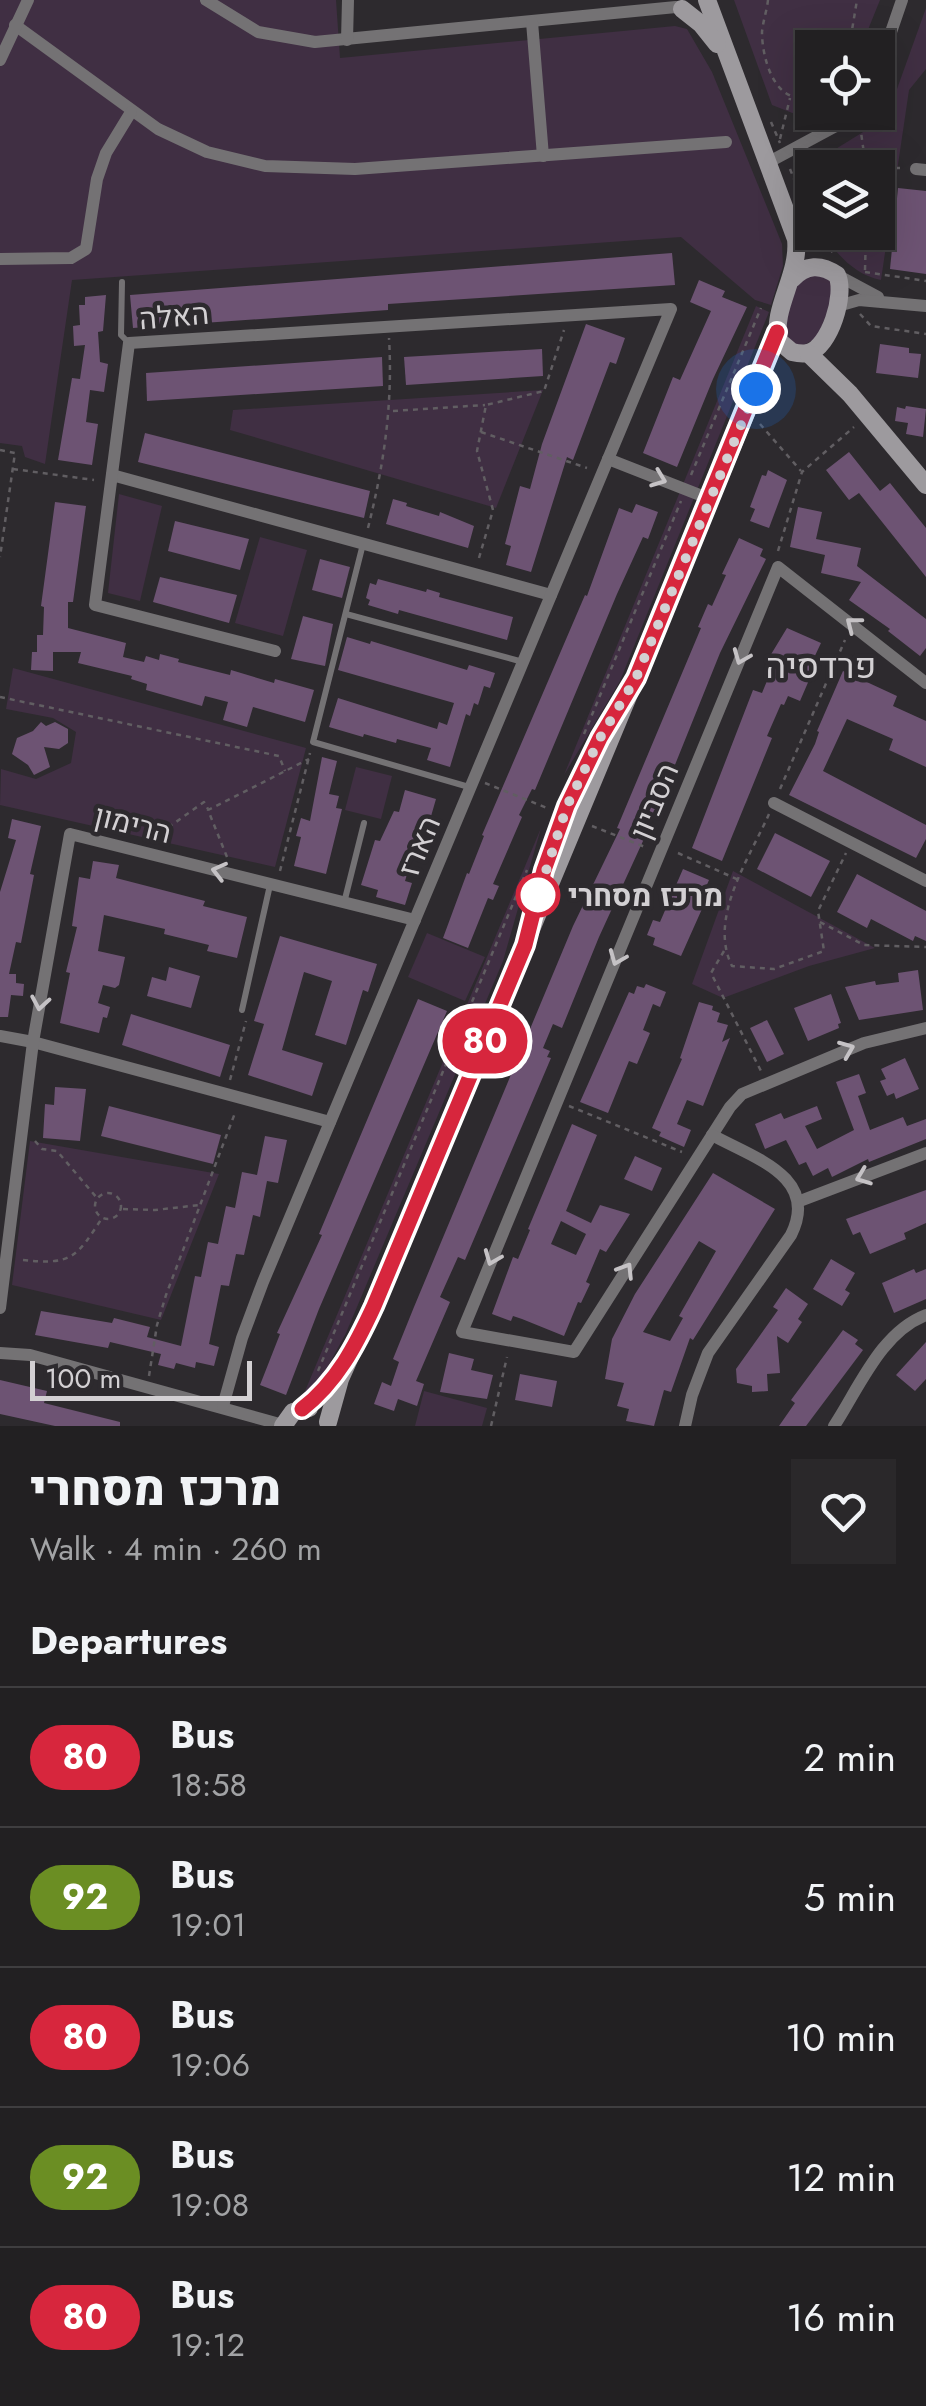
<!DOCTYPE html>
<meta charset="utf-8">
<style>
body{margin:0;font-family:Jost,Heebo,sans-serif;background:#2a282a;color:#f1f3f6;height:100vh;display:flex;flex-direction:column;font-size:38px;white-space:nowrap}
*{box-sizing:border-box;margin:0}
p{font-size:32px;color:#a2a3a5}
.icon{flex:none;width:55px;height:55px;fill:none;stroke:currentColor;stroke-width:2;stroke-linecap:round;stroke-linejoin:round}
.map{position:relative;height:1426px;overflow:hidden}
.drawer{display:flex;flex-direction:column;background:#222022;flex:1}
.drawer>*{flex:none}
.badge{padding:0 20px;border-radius:32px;font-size:35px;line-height:65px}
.fabs{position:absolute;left:795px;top:30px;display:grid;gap:20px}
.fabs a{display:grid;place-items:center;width:100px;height:100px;border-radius:0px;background:#222022;box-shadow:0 10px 40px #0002,0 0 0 2px #3f3e40;font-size:50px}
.scale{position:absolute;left:30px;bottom:25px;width:222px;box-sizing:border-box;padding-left:10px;border:5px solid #d3d0d3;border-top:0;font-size:28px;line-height:35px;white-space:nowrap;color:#d3d0d3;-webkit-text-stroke:8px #2d2a2e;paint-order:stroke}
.you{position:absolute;width:50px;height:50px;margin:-25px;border:8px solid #fff;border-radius:50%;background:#1a73e8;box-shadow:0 0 0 15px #1a73e833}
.map>.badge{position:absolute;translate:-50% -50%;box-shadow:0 0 0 5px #fff}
h2{padding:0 30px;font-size:38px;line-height:90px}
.round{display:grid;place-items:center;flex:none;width:105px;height:105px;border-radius:0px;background:#2a282a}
.headline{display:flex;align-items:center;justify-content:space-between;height:170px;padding:0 30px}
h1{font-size:48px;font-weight:800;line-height:75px}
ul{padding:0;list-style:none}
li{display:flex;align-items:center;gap:30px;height:140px;padding:0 30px;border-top:2px solid #3f3e40}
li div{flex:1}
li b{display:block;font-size:38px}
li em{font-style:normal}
li .badge{min-width:110px;font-weight:700;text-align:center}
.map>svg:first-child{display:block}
.green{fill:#402f43}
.building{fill:#6d5373;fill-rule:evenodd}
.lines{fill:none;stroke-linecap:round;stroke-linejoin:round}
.path{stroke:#615e62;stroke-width:2.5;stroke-dasharray:5 5;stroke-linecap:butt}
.lane{stroke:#747274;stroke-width:6}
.street{stroke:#747274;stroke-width:12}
.secondary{stroke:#9d9a9e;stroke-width:18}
.oneway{stroke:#c5c2c5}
.line-casing{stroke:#fff;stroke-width:22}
.line{stroke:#d7263d;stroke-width:15}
.walk{stroke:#d3d0d3;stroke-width:10;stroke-dasharray:0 18}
.stop-dot{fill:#fff;stroke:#d7263d;stroke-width:5}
.labels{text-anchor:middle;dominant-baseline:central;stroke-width:9;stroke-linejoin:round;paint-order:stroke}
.street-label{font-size:30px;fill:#d3d0d3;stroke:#2d2a2e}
.stop-label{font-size:30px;font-weight:bold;fill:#d3d0d3;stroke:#2d2a2e;text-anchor:start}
.quarter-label{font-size:35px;fill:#d3d0d3;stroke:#2d2a2e}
</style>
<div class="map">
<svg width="926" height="1426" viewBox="0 0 926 1426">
<rect width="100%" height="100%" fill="#2d2a2e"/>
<g class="green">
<path d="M0,0H336L340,58L675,26L687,29L712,72L782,244L783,266L771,305L755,300L681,237L72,280L45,464L25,457L22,446L0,443Z"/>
<path d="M734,0H880L861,47L812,48V108L800,116L772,105Z"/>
<path d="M926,8V69L909,90L881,280C855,275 836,254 823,233L878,232V168H812V216L797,173L876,124L897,89Z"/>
<path d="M827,275L836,290L817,338L800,347L785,338C784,317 789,293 803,276Z"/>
<path d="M756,306L769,312L620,681L564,775Z"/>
<path d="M543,390L496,508L230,430L233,410Z"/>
<path d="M119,494L162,506L140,601L108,593Z"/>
<path d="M260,537L307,550L283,636L235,623Z"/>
<path d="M13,668L306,748L275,867L0,805L1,769L36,779L71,763L76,732L53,718L6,709Z"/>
<path d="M356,767L392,776L381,819L345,810Z"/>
<path d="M541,828L503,961L346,1333L326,1370L303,1396Z"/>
<path d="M733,871L875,948L809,966L723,998L692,984Z"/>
<path d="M427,933L485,957L465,1001L408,977Z"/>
<path d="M30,1141L219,1174L161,1320L12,1285Z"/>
<path d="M424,1391L487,1408L482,1426H415Z"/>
</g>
<g class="building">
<path d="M898,188L926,191V274L890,269Z"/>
<path d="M672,253L675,285L388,304V310L133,328L130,295Z"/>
<path d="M699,280L725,291L722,297L747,307L713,379L677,467L643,453L673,377L680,380L711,311L690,302Z"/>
<path d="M106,295L103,331L98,332L100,362L108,364L104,392L90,390L86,422L98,424L92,465L58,460L72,378L80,379L85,345L74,346L73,326L80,325L79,305H85V297Z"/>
<path d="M586,324L625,338L616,364L610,362L573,460L567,457L531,572L506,565L511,546L505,544L520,486L530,489L542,444Z"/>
<path d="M880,344L909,348V353L921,354L918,378L876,373Z"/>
<path d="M542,349L543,376L406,385L404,357Z"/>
<path d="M382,357L383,386L147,401L146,373Z"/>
<path d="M906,406L926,409L923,437L906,434L908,423L895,421L897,407L905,409Z"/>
<path d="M145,433L370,491L364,518L138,462Z"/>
<path d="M849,452L880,491L890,483L926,528V577L859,493L849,500L826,470Z"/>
<path d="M768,470L787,480L769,528L750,521L755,509L750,507L762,475L766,476Z"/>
<path d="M393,499L407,503L406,506L439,516L440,512L474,526L468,548L386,524Z"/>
<path d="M55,502L86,506L73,602H68V628L126,643L123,657L144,662L146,656L159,660L160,654L179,659L178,662L230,675L231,670L274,683L275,679L314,690L305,722L253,707L247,727L223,720L228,702L205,696L202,706L146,690L147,684L131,679L132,676L78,663L81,652H53V671L31,670L32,652H37V635H43L44,607L41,606Z"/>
<path d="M636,504L658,512L648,539L643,537L617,594L535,790L532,789L519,815L522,817L493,884L499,886L493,900L488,898L468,948L443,938L467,873L469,874L484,836L482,835L585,595L587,596L619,508L632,513Z"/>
<path d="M798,507L822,512L816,539L861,548L857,566L926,619V648L920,656L888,631L890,629L849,600L861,582L821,573L825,555L790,547Z"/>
<path d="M175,521L249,539L240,570L168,551Z"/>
<path d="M739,538L763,549L760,556L766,559L720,653L654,817L599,937L562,1028L553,1024L543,1048L550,1051L547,1057L551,1058L465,1260L458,1257L440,1297L450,1302L416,1381L424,1384L417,1406L398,1399L394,1411L374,1404L382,1382L391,1386L399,1362L393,1359L414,1307L573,926L620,829L617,828L701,628L698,627L708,604L712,606L726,575L722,574Z"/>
<path d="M320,559L350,567L342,598L312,590Z"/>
<path d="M160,577L237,595L229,623L153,602Z"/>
<path d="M378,579L426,592L427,589L440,593L439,597L513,617L507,640L399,610L398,614L368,605L370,600L366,598L370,583L376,585Z"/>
<path d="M303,616L333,624L325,666L291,659Z"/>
<path d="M787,628L821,643L812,662L816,664L800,701L788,696L784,705L781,704L767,736L772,738L722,861L692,848L753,690L762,693L774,664L767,661Z"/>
<path d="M347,637L370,644L371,641L467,670L469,665L495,673L490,688L484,686L478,705L474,703L470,716L466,714L450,767L427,760L431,748L397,739L396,743L364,734L363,737L329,727L338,698L437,729L439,722L447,725L454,703L338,670Z"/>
<path d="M843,671L897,696L893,706L926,721V767L889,750L893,739L847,719L823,771L926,825V839L916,858L789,795L815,744L819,732L817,731Z"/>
<path d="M41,722L46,726L55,722L68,729V743L59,749L44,747L50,767L34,775L28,765L12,754L17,738L33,731Z"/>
<path d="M322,757L337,761L329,794L339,796L336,808L342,809L326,874L294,866L301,837L296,836L301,818L310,821Z"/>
<path d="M405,790L436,799L425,837L419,835L405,881L412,883L405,905L376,897L378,890L361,885L375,840L380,841L394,811L399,812Z"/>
<path d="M12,819L41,826L30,874L34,875L21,943L16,942L9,974H16V983L24,984L23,996L11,995L8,1017H0V892L16,840L8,838Z"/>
<path d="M775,833L830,861L811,897L757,869Z"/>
<path d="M93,861L119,865L116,878L205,901L203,906L247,917L237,958L207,951L209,945L164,934L165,929L104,915L98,951L125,957L119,985L115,988L103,985L98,1003L110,1007L107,1018L103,1017L99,1033L60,1023L70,973L66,972L77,927L72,926L79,877L90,879Z"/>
<path d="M683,869L709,880L705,889L710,891L681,956L653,945L655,938L647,935L653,920L660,922Z"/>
<path d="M857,874L926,911V941L915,936L913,941L871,919L867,928L837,912Z"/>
<path d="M280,936L377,964L368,992L363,990L346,1045L315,1035L332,981L304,972L282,1050L323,1063L312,1096L248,1075L264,1024L254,1021Z"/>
<path d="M169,967L200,976L191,1008L147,996L152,977L166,981Z"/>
<path d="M918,970L923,1010L859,1020L845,987L875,981L876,985L899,982L898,973Z"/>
<path d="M646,984L666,992L660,1007L653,1004L643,1030L650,1033L637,1064L629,1061L608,1113L580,1102L629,992L634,994L637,986L644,988Z"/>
<path d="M831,994L841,1023L838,1024L839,1028L808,1041L794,1008Z"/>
<path d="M418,999L447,1011L319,1309L286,1395L260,1385L280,1334L277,1333L322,1235L319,1234Z"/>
<path d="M699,1002L713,1006L712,1010L720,1013L717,1022L728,1025L722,1042L730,1038L703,1106L687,1100L677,1124L691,1130L684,1147L659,1136L661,1132L652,1128L682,1059L680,1058Z"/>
<path d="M131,1014L230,1045L220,1077L122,1045Z"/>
<path d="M767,1020L784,1054L767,1062L750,1028Z"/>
<path d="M905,1058L919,1089L896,1099L894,1093L887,1096L880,1081L886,1079L881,1069Z"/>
<path d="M859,1074L866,1093L858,1096L870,1130L903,1117L907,1126L926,1119V1139L869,1162L868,1159L832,1177L828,1168L813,1176L806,1162L799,1165L786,1140L765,1149L755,1124L781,1113L784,1119L817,1106L822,1119L805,1126L817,1149L854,1130L836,1082Z"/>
<path d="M55,1087L86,1089L80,1141L43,1138L45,1104L54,1105Z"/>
<path d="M109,1106L221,1135L213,1164L101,1136Z"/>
<path d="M572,1124L597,1135L566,1211L591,1223L600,1205L630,1214L606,1252L600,1249L586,1282L590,1284L581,1303L578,1302L564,1336L522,1319L513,1316L511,1321L492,1314L513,1257L518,1259L530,1230L528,1229ZM561,1221L586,1234L576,1255L551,1244Z"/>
<path d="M265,1136L287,1140L278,1183L267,1181L260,1217L253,1215L244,1255L236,1254L229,1286L221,1285L209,1344L219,1347L214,1366L196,1362L195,1368L176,1363L174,1369L158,1365L161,1354L110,1342L108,1348L35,1335L41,1311L112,1323L114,1318L150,1327L147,1337L181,1346L195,1276L201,1277L208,1242L218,1244L226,1206L235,1208L242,1172L257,1175Z"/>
<path d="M635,1156L662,1168L652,1191L624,1179Z"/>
<path d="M713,1173L775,1209L693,1340L690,1338L671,1392L664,1390L654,1426L626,1421L629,1409L617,1406L624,1383L605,1379L612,1339L635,1294ZM699,1241L716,1251L679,1316L683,1318L670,1341L643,1332Z"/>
<path d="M926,1190V1223L904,1233L906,1239L870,1254L860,1232L853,1235L846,1219Z"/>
<path d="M831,1259L855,1273L845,1290L850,1293L842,1306L813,1289Z"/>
<path d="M914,1269L916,1273L926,1269V1299L894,1313L882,1283Z"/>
<path d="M786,1288L808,1304L798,1319L802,1322L788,1343L777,1336L780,1373L767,1374L768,1391L752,1392V1386L737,1383L736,1369L778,1310L773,1307Z"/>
<path d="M843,1330L858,1340L855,1344L863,1350L806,1426H779L795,1403L791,1400Z"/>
<path d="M926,1342V1379L915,1391L896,1375Z"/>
<path d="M449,1353L474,1359L471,1370L493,1375L487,1399L440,1392Z"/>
<path d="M520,1374L557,1381L552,1407L515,1400Z"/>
<path d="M0,1380L47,1391L44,1403L120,1422V1426H55L0,1414Z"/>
</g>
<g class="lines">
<g class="path">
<path d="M768,0C767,10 763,21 762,32C762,60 776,108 812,96"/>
<path d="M849,48L857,0"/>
<path d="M771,122L780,143"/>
<path d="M860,125L866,168"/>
<path d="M780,139L790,98"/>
<path d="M875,168H904"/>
<path d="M790,169L812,223"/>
<path d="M800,196L812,191"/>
<path d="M818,232L833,253"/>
<path d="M865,270L866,232"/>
<path d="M865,272L926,281"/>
<path d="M860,314L871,326L926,334"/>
<path d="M393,411L485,405"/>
<path d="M760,424L801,471"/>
<path d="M481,432L587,468"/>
<path d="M0,450L15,453L0,557"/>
<path d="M13,469L94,480"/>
<path d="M691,475L761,308"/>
<path d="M368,528C384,464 393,404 389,338"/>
<path d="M778,551L802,472L854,427"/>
<path d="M479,558L493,510L477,451L486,405L544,391L564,330"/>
<path d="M0,697L279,756L285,771"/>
<path d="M584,734L681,501"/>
<path d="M485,783L547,808"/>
<path d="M780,789L845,640"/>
<path d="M769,814C749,859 708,918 732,966L774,969L824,951L818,911L846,853"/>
<path d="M592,826L645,847"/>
<path d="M152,839L204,802L208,809"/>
<path d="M678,853L739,880"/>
<path d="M227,857L208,810L309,759"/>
<path d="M280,871L310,753"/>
<path d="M820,922L864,945L926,947"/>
<path d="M724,951L711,973L762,1073"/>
<path d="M230,1080L246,1021"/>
<path d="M569,1106L682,1152"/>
<path d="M35,1141L42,1149L57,1151L97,1198"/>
<circle cx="108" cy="1206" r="13"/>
<path d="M123,1209L155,1210L200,1205"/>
<path d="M23,1260C72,1265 76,1258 102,1218"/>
<path d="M318,1371L527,870"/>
<path d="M149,1376L157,1325L166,1295L235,1113"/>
<path d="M491,1426L507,1357"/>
</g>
<g class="lane">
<path d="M122,282L121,335L128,342"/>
<path d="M363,544L313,742L469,787"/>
<path d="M346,614L523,662"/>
<path d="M344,903L364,823"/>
<path d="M242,1010L270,885"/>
</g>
<g class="street">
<path d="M206,0L258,32L315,42L676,7"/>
<path d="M532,22L543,156"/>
<path d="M15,25L158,129L207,152L265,166L355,169L726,142"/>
<path d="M347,40L348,0"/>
<path d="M0,60L28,0"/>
<path d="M878,70L902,0"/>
<path d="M769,162L834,127L855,112"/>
<path d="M916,169L926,170"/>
<path d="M0,259L71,258L86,249L97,179L106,153L131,112"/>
<path d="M837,275L878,297"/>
<path d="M838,306L859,300L926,306"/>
<path d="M608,459L710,499"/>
<path d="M112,475L551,595"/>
<path d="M926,683L778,567L462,1332L574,1352L730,1107L742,1094L864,1043L926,1028"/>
<path d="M774,803L926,881"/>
<path d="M0,1036L33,1042L330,1122"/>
<path d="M800,1201L926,1153"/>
<path d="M0,1308L33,1042L70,834L415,920"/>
<path d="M0,1353L30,1355L283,1425"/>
<path d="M223,1406L242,1338L263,1282L671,309L129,343L95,605L275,651"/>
<path d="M685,1426L692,1395L708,1353L791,1235C820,1177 754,1158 712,1135"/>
<path d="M834,1426C859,1388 881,1332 926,1315"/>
</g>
<g class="secondary">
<path d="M707,0L796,239C800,275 771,309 779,341L792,352C796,353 804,354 808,353C830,347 846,294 837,275C821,264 806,264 792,279"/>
<path d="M682,9L701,24L717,44"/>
<path d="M808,353L850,394L926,485"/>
<path d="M543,876L567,806L595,747"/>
<path d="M302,1409L323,1392L336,1375"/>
<path d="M328,1422L340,1379L393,1261L756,389L777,332"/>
<path d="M283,1426L293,1412L309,1408"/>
</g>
</g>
<defs><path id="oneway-chevron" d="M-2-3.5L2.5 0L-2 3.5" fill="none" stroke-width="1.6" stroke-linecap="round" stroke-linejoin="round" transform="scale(2.5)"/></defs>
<g class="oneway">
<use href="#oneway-chevron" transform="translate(659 479) rotate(21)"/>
<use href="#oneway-chevron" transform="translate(853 624) rotate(-142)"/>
<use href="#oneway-chevron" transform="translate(741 657) rotate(112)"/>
<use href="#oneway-chevron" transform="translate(219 871) rotate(-166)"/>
<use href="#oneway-chevron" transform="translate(617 958) rotate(112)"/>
<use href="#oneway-chevron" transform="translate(40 1003) rotate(100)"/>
<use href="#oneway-chevron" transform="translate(847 1049) rotate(-22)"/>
<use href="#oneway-chevron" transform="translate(863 1177) rotate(159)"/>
<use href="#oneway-chevron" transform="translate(492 1258) rotate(112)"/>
<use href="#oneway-chevron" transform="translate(626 1270) rotate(-58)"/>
</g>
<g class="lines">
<defs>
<path id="line" d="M302,1409C337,1382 356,1345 374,1306L525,945L544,870L567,806L600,738L636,678L777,332"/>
</defs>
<use href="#line" class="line-casing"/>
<use href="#line" class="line"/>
<path class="walk" d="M538,895L534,908L567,806L600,738L636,678L756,389"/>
</g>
<circle class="stop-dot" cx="538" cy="895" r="20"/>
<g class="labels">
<g class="street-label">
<text transform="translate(174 316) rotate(-5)">האלה</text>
<text transform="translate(654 801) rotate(-67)">הסביון</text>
<text transform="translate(133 824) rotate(14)">הרימון</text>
<text transform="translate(419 846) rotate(-67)">הארז</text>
</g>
<g class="stop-label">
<text x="568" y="895">מרכז מסחרי</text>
</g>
<g class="quarter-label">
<text x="821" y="666">פרדסיה</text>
</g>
</g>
</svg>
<div class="fabs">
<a><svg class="icon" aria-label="locate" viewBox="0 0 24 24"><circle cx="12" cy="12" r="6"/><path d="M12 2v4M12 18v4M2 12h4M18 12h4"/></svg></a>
<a><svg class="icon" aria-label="layers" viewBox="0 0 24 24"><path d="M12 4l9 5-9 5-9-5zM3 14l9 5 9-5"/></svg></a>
</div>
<div class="scale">100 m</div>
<div class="you" style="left:756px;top:389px"></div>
<b class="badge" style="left:485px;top:1041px;background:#d7263d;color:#fff">80</b>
</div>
<section class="drawer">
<div class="headline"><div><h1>מרכז מסחרי</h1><p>Walk · 4 min · 260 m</p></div><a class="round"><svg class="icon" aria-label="heart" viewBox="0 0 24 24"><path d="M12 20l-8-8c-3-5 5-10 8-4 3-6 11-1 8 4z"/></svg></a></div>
<h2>Departures</h2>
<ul>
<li><span class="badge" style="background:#d7263d;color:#fff">80</span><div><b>Bus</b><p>18:58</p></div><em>2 min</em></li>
<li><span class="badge" style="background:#6b8e23;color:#fff">92</span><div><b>Bus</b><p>19:01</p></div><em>5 min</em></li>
<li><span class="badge" style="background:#d7263d;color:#fff">80</span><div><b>Bus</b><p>19:06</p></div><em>10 min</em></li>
<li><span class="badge" style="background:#6b8e23;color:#fff">92</span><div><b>Bus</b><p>19:08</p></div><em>12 min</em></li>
<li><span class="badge" style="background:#d7263d;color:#fff">80</span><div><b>Bus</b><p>19:12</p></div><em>16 min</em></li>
</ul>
</section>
